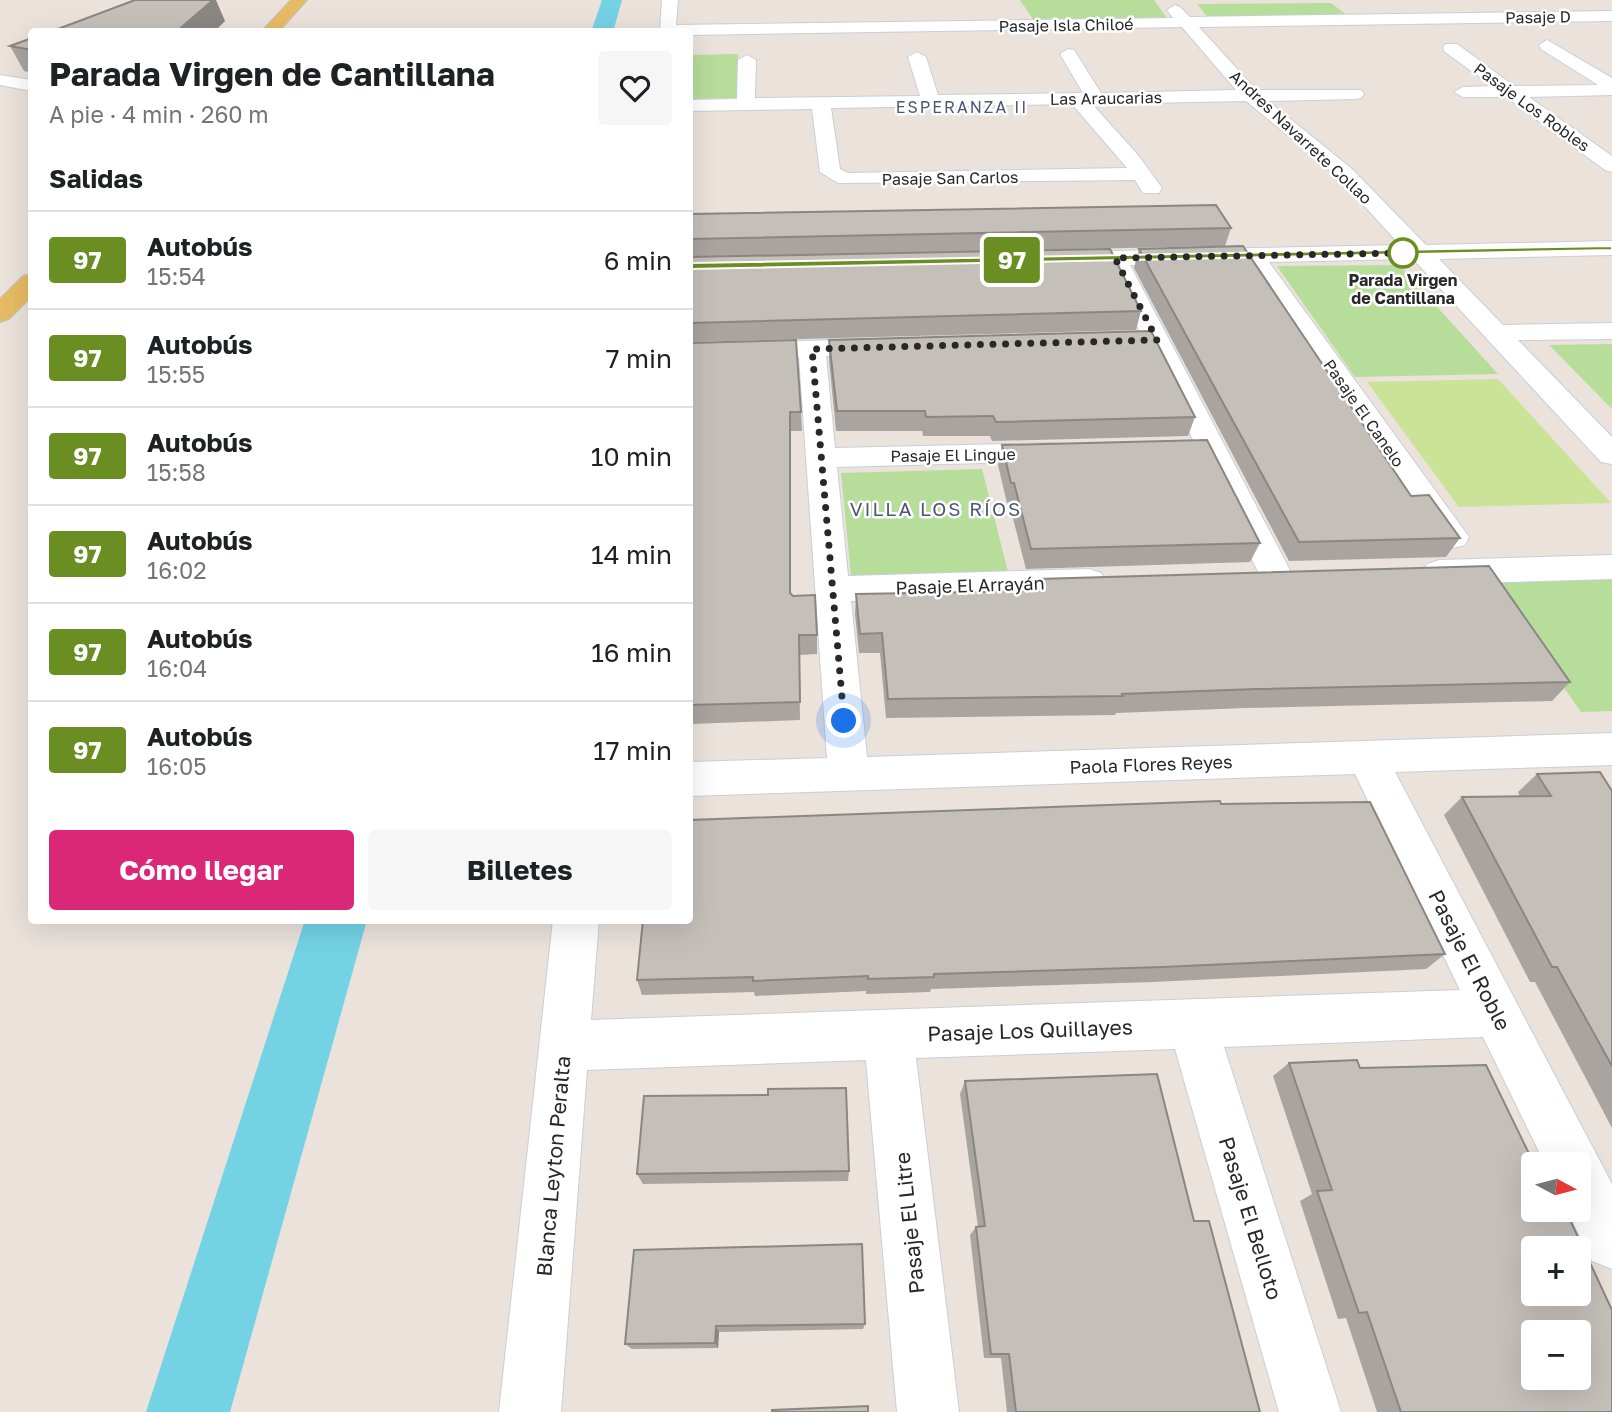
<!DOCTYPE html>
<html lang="es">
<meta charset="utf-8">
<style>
body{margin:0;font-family:"Golos Text",sans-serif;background:#f6f6f6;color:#202124;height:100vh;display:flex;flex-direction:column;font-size:26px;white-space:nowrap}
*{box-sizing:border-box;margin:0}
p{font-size:23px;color:#757577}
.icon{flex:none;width:38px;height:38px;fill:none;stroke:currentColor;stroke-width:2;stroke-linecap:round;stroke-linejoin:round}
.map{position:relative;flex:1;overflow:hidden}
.side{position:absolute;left:28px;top:28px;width:665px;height:896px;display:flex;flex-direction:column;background:#fff;border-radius:7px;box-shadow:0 7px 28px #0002}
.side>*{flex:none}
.badge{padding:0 14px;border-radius:5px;font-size:24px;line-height:46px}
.needle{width:46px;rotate:97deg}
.tools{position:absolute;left:1521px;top:1152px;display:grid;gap:14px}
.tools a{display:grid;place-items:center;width:70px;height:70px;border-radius:7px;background:#fff;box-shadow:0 7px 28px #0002;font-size:35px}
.you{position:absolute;width:35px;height:35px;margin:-18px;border:5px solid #fff;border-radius:50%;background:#1a73e8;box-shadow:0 0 0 10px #1a73e833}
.map>.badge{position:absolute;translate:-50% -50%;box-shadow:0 0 0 4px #fff}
h2{padding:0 21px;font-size:26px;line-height:63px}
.round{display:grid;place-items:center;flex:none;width:74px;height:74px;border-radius:7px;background:#f6f6f6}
.summary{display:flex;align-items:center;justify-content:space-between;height:119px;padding:0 21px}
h1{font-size:33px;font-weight:700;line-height:52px}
.button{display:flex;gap:14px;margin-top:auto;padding:14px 21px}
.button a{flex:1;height:80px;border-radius:7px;background:#db2777;color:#fff;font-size:28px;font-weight:700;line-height:80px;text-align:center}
.button a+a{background:#f6f6f6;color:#202124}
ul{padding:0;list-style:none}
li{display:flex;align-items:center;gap:21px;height:98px;padding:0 21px;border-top:2px solid #e0e0e0}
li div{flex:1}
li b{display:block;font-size:26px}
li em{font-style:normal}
li .badge{min-width:77px;font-weight:700;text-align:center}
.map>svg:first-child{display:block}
.green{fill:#b7dd9b}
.pitch{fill:#cae397}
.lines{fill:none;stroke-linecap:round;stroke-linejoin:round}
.canal{fill:#74d2e5;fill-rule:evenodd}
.minor-casing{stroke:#c9ced9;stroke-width:2}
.major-casing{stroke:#c3c3c3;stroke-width:2}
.minor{fill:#fff;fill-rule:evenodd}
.major{fill:#e6bb64;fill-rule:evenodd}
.wall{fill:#a9a4a0}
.shaded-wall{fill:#8a8682}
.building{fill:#c5bfba;stroke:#8a8682;stroke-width:2;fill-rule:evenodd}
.line{fill:#6b8e23;stroke:#fff;stroke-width:2}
.walk{stroke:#282828;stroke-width:7;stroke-dasharray:0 12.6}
.stop-dot{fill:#fff;stroke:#6b8e23;stroke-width:3.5}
.labels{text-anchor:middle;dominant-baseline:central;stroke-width:5;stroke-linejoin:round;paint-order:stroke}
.far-street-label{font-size:16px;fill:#282828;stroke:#fff}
.far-neighbourhood-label{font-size:16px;letter-spacing:2px;fill:#4c5775;stroke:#fff}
.far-stop-label{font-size:16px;font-weight:bold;fill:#282828;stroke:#fff}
.street-label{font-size:18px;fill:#282828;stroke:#fff}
.neighbourhood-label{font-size:19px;letter-spacing:2px;fill:#4c5775;stroke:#fff}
.near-street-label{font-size:21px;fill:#282828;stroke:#fff}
</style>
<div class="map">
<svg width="1612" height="1412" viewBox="0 0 1612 1412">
<rect width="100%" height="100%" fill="#eae2db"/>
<g class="green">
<path d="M1020,0H1154L1169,21L1035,22Z"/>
<path d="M1331,3L1351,18L1210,20L1197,4Z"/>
<path d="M738,54V98L690,99V55Z"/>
<path d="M1399,265L1498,374L1355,377L1277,266Z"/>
<path d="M1612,344V409L1549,345Z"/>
<path d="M982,469L1008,572L851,576L841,473Z"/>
<path d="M1612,579V711L1581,712L1490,582Z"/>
</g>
<path class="pitch" d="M1498,379L1611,503L1459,507L1367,382Z"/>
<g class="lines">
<g class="canal">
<path d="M602,0H622L613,32H591Z"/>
<path d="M305,920H367L230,1412H146Z"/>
</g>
<defs>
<g id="minor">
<path d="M662,0H678L676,25L1173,18L1167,10L1175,5L1180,7L1190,17L1612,11V21L1199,27L1256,90H1361L1364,94L1361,98L1355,99L1268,101L1352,169L1426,245L1612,241V255L1439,259L1503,325L1612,323V339L1518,340L1612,437V464L1601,462L1413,259L1269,262L1469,537L1465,545L1453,548L1441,545L1245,262L1130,265L1293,576L1288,584L1276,588L1264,584L1107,265L1055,264L1051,259L1055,254L1063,252L1400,245L1338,177L1246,101L1092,104L1138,155L1162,188L1159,193H1143L1135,180L838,183L820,172L812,109L690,111V100L737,99L738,60L747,55L756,60L755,98L920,96L908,57L917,52L926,57L938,95L1083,93L1060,54L1068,49L1074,50L1101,93L1236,90L1182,27L690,35V32H660ZM1072,104L1127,168L848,173L840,169L831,108Z"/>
<path d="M1547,40L1612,78V95L1529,97L1612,156V172L1605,170L1506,97H1463L1454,92L1463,87L1492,86L1445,52L1443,48L1445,44H1457L1514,86L1598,85L1541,49L1539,45Z"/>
<path d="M0,75L32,80V91L0,85Z"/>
<path d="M880,339L889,341L893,347L889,353L826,356L835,448L1053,443L1064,446L1068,452L1064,458L1053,461L837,467L848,576L1089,569L1101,573L1106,581L1101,589L1089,593L851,601L867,757L1612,733V765L1395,772L1612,1184V1269L1592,1261L1566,1209H1578V1164H1545L1483,1037L1224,1047L1341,1412H1279L1175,1049L916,1058L959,1412H897L866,1060L587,1070L561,1412H499L553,920H599L591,1020L1460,990L1355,774L690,796V762L827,758L799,357L690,360V344Z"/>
<path d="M1612,555V579L1439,584L1427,580L1422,572L1427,564L1439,560Z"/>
</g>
<g id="major">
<path d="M291,0H307L278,32H261Z"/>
<path d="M32,274V296L9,319L0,322V299L23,276Z"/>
</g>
</defs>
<use href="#minor" class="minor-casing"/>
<use href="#major" class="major-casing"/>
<use href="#minor" class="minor"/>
<use href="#major" class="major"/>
</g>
<g class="wall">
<path d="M32,38V73L24,71L10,46Z"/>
<path d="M690,214L1231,228L1225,246L746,256L1141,311L1136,330L690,342Z"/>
<path d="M1139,249L1411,496L1460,538L1446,557L1289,561L1134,268Z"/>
<path d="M829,340L1195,417L1188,436L992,441L990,436H923L922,431H836L829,360Z"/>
<path d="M690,343L801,412L802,431H790L791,593L817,635V654L799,655L800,720L690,724Z"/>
<path d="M1002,445L1260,543L1250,562L1026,569L1009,503H1007L998,465Z"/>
<path d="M1038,579L1570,682L1552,701L1245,708L1116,713L1115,715L886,718L880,653H859L855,614L856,594L1026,591L1027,588H1036Z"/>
<path d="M1537,774L1612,791V1128L1535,982H1530L1444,815L1462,797H1520L1518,792Z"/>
<path d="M1221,804L1445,954L1426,969L1153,982L931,989L930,992L866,994V991L755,996L754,992L642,995L637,980Z"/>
<path d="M1289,1063L1360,1068L1612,1412H1377L1346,1318L1338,1319L1300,1201L1312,1194L1273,1076Z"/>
<path d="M965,1081L1194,1221L1260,1412H1007L1001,1358H984L970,1235L976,1227H978L960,1094Z"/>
<path d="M849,1171L848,1181L643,1184L637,1174Z"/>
<path d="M634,1250L865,1324L863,1329L719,1332L718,1348L632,1349L625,1344Z"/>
</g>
<g class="shaded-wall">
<path d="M213,0H216L225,21L214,32H176Z"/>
<path d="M716,1326L719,1332L718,1348L715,1343Z"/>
</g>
<g class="building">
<path d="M135,0H213L176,32H50Z"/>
<path d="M32,38V50L10,46Z"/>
<path d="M1216,205L1231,228L690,239V214Z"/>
<path d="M1243,246L1411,496L1429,495L1460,538L1299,542L1139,249Z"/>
<path d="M1110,249L1141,311L690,323V257Z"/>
<path d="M1151,331L1195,417L996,422L993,416L926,417L925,411H837L829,340Z"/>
<path d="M796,340L801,412H790V593L793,596L815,595L817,635H799L800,702L690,705V343Z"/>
<path d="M1207,440L1260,543L1031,549L1014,483H1011L1002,445Z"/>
<path d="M1489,566L1570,682L1256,689L1122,694L1123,696L888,699L882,633L860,634L856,594L1027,591V588H1041L1038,579Z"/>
<path d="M1600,772L1612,791V1066L1557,967H1552L1462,797L1551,796L1537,774Z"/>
<path d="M1220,801L1221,804L1370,802L1445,954L1163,967L934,974V977L868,979V976L753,981V977L637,980L643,920H690V820Z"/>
<path d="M1357,1060L1360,1068L1486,1065L1534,1164H1533V1209H1565L1612,1310V1412H1401L1367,1312L1359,1313L1317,1191L1332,1190L1289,1063ZM1533,1248H1578V1293H1533ZM1533,1332H1578V1377H1533Z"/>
<path d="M1157,1074L1194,1221H1209L1260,1412H1016L1009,1354H991L976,1227L985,1226L965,1081Z"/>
<path d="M846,1088L849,1171L637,1174L644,1096L768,1095V1089Z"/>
<path d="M862,1244L865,1324L716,1326L715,1343L625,1344L634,1250Z"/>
<path d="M868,1406V1412H772V1410Z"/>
</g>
<path class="line" d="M1612,246V250L690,269L685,266L690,263Z"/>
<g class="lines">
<path class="walk" d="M844,721L812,349L1157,340L1115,258L1403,253"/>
</g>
<circle class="stop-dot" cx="1403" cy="253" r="14"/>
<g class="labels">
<g class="far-street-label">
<text transform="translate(1538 17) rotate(-1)">Pasaje D</text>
<text transform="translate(1066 25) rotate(-1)">Pasaje Isla Chiloé</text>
<text transform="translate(1106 98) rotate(-1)">Las Araucarias</text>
<text transform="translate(1532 107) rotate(36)">Pasaje Los Robles</text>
<text transform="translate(1301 137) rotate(43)">Andres Navarrete Collao</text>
<text transform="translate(950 178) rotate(-1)">Pasaje San Carlos</text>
<text transform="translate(1364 413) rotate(55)">Pasaje El Canelo</text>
<text transform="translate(953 455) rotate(-1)">Pasaje El Lingue</text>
</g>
<g class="far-neighbourhood-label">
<text x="962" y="107">ESPERANZA II</text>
</g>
<g class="far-stop-label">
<text x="1403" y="280">Parada Virgen<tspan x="1403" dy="18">de Cantillana</tspan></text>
</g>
<g class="street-label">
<text transform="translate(970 585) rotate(-2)">Pasaje El Arrayán</text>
<text transform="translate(1151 764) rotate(-2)">Paola Flores Reyes</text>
</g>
<g class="neighbourhood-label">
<text x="936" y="508">VILLA LOS RÍOS</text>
</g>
<g class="near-street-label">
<text transform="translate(1470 960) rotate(63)">Pasaje El Roble</text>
<text transform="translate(1030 1030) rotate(-2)">Pasaje Los Quillayes</text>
<text transform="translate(553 1166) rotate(-85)">Blanca Leyton Peralta</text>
<text transform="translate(1251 1218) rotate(73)">Pasaje El Belloto</text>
<text transform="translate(909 1223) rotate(-96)">Pasaje El Litre</text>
</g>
</g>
</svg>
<div class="tools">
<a><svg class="needle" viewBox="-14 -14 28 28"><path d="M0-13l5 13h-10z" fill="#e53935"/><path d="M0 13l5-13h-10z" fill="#757577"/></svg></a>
<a>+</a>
<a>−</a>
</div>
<div class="you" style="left:844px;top:721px"></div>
<b class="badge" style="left:1012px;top:260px;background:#6b8e23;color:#fff">97</b>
<section class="side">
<div class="summary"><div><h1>Parada Virgen de Cantillana</h1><p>A pie · 4 min · 260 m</p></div><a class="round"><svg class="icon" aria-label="heart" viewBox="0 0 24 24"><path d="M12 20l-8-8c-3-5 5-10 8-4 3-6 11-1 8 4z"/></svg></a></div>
<h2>Salidas</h2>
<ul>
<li><span class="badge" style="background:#6b8e23;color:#fff">97</span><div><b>Autobús</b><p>15:54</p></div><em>6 min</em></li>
<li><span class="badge" style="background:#6b8e23;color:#fff">97</span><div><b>Autobús</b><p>15:55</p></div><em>7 min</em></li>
<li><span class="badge" style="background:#6b8e23;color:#fff">97</span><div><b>Autobús</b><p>15:58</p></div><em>10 min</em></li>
<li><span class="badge" style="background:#6b8e23;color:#fff">97</span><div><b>Autobús</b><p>16:02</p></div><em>14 min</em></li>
<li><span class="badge" style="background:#6b8e23;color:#fff">97</span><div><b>Autobús</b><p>16:04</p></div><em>16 min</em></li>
<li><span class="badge" style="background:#6b8e23;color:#fff">97</span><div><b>Autobús</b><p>16:05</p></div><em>17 min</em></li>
</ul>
<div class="button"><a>Cómo llegar</a><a>Billetes</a></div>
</section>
</div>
